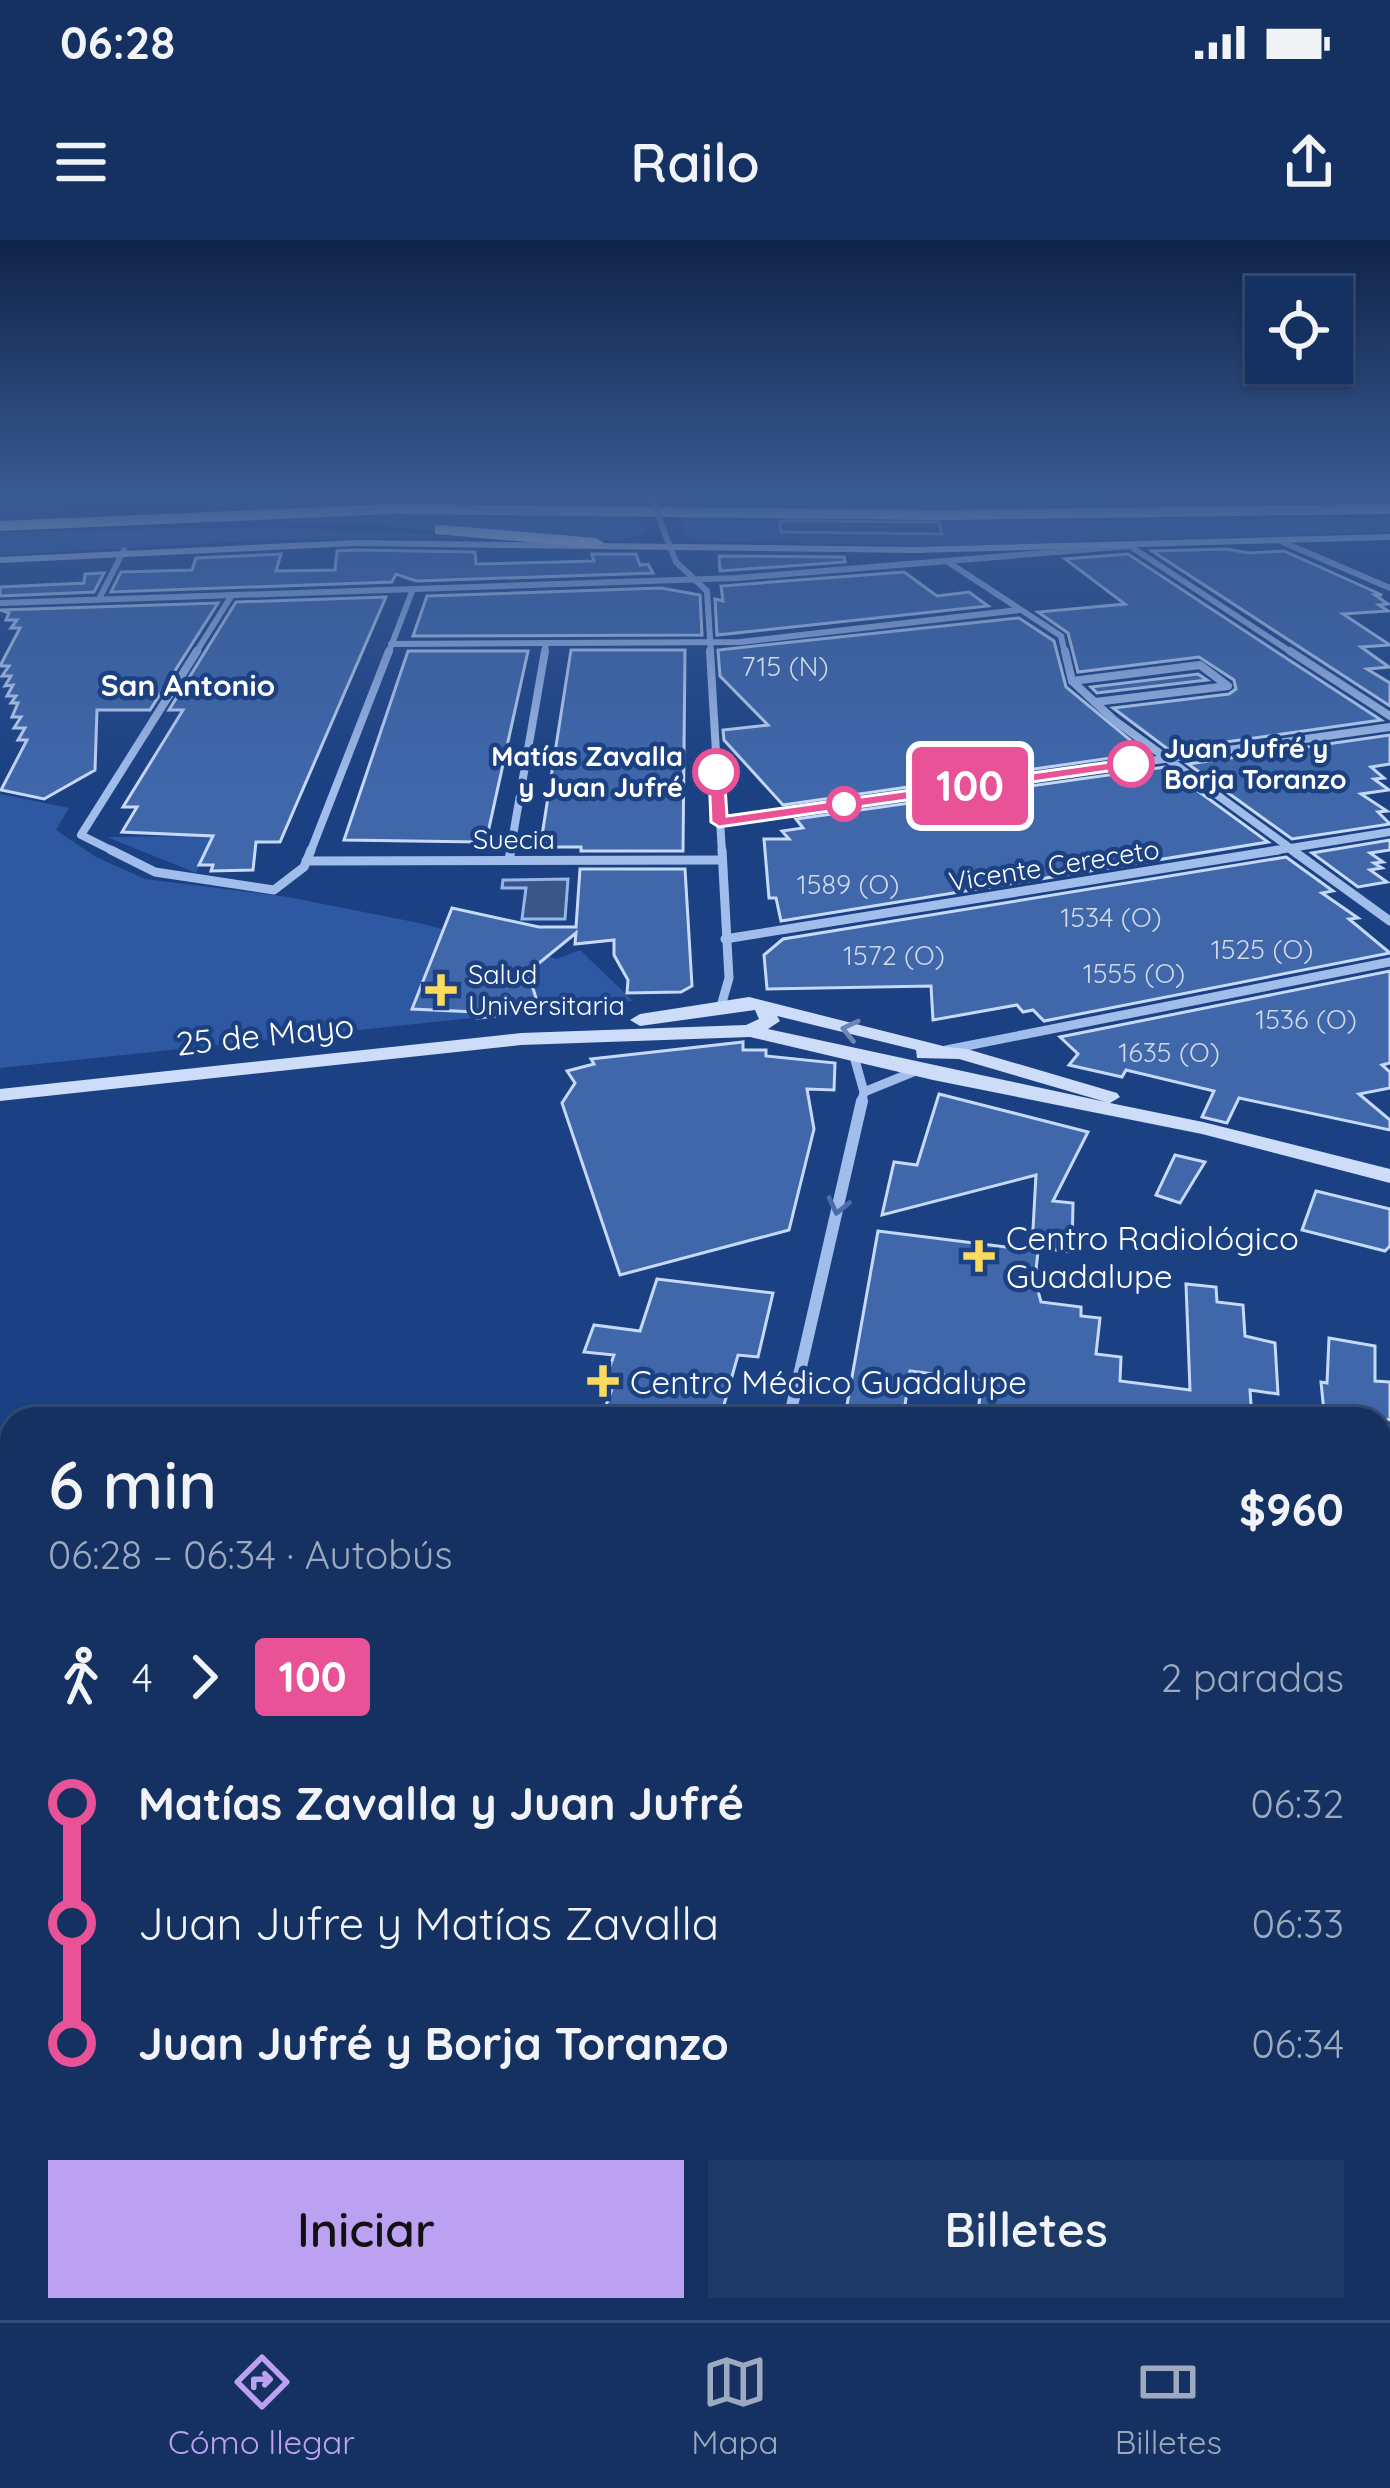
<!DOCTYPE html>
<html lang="es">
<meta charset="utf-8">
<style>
body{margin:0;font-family:Quicksand,sans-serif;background:#1d3968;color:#f1f3f6;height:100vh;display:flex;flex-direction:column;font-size:45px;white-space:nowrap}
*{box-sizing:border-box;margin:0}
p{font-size:39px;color:#9da9be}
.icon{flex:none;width:66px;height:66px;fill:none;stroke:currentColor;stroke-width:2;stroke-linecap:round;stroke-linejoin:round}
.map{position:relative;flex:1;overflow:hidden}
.side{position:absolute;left:0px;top:1167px;width:1392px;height:915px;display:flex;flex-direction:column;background:#143162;border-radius:36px 36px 0 0;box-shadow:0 3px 9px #0004,0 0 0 3px #334c77}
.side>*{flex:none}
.badge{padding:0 24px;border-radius:9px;font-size:42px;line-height:78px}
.buttons{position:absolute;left:1245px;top:36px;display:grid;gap:24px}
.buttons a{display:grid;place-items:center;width:108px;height:108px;border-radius:0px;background:#143162;box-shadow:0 3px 9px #0004,0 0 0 3px #334c77;font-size:60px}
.map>.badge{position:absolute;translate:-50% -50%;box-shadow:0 0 0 6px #fff}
.legs{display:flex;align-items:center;gap:18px;height:132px;padding:0 48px;font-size:39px}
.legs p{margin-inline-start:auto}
.overview{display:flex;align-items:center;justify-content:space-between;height:204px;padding:0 48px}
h1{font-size:66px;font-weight:600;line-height:90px}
.primary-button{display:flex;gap:24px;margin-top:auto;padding:24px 48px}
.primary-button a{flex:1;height:138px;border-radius:0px;background:#bca0f2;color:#111;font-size:48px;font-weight:600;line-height:138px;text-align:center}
.primary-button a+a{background:#1d3968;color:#f1f3f6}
ul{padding:0 48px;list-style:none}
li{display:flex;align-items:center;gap:42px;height:120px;font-size:45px}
li i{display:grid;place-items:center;width:18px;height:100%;margin:0 15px;background:currentColor}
li i::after{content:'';width:30px;height:30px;margin:-15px;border:9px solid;border-radius:50%;background:#143162}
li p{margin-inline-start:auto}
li:first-child i{background:linear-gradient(#0000 50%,currentColor 0)}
li:last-child i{background:linear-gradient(currentColor 50%,#0000 0)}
.status{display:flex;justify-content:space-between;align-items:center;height:84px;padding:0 60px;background:#143162;direction:ltr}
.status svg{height:33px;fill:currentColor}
header{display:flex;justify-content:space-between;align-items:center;height:156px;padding:0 48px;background:#143162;font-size:54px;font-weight:600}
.tabs{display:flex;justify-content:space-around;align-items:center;height:168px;border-top:3px solid #334c77;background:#143162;font-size:33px;color:#9da9be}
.tabs a{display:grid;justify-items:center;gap:6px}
.tabs .active{color:#bca0f2}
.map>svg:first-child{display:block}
.green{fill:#2e59a2}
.water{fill:#3a5687;stroke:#94b6ed;stroke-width:3}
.building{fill:#3f67aa;stroke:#c6d9f8;stroke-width:3}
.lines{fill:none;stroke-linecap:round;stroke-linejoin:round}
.street-far5{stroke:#a1bdeb;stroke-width:6}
.street-far4{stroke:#a1bdeb;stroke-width:8}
.street-far3{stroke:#a1bdeb;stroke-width:9}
.street-far2{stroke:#a1bdeb;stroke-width:12}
.street-far1{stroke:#a1bdeb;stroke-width:15}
.street{stroke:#a1bdeb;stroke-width:18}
.secondary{fill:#cddcf8;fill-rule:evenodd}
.highway{fill:#fff;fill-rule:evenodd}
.street-bridge{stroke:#a1bdeb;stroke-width:6}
.oneway{stroke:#6b87b8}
.oneway2{stroke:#4a6ca7}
.line-1{fill:#e95297;stroke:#fff;stroke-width:3}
.stop-1-dot{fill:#fff;stroke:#e95297;stroke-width:6}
.poi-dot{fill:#fcda5e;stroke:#1b4183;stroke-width:4.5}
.labels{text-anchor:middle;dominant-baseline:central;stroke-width:9;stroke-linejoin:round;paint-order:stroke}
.number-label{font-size:27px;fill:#cfd9ea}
.far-stop-label{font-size:27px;font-weight:bold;fill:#fff;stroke:#1b4183;text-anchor:start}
.far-street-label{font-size:27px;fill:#fff;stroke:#1b4183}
.far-poi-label{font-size:27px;fill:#fff;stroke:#1b4183;text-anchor:start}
.far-neighbourhood-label{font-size:30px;font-weight:bold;fill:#fff;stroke:#1b4183}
.street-label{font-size:33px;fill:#fff;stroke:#1b4183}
.poi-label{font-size:33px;fill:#fff;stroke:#1b4183;text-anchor:start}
</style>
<div class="status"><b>06:28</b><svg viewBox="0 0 49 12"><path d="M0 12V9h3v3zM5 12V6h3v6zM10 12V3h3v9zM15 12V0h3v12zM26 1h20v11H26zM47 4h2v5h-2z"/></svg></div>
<header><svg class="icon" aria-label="menu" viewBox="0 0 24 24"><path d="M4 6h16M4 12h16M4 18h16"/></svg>Railo<svg class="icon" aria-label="share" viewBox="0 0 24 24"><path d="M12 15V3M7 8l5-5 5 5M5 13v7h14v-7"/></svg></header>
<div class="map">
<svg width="1390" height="2080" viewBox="0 0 1390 2080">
<rect width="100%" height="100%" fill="#1b4183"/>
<g class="green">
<path d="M0,254H207L0,271Z"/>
<path d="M268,254H631L629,260L391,257L121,266Z"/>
<path d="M670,254H1390V256L998,263L675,261Z"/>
<path d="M388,274L635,276L645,292C598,315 423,287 361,284C302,281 243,281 184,280Z"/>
<path d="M680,277H1390V292L942,306L696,301L684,295Z"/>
<path d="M276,287L487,298L265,300L0,315V292Z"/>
<path d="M0,554L69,568L56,590L96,617L145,639L288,657L419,683L557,719L580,710L633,761L0,828Z"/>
<path d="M213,596L196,633L107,597Z"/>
</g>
<g class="water">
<path d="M780,281L939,282L942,294L781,292Z"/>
<path d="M568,639L565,679H522L526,648H502L503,640Z"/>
</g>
<g class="building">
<path d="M1227,309L1249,313L1284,311L1382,355H1375L1388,364L1379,365L1388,371L1343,374L1390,405L1361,407L1389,427L1367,429L1390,443V466L1152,311Z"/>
<path d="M356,310L475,312L476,324L594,321L592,314H636L640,325L648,324L653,333L416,341L396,334L392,342L111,352L121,332L192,330L196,318L281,314L276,331L335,330L337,311Z"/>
<path d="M1128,314L1286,418L1381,480L1169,510L1113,468L1229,454L1236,449L1234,440L1199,417L1078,432L1068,393L1038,372L1125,364L1065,319Z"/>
<path d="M719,316L844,317L845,322L720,331Z"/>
<path d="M904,332L937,356L969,352L988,366L717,395L715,359L723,361L721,346Z"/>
<path d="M104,333L94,352L0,356V347L84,343L85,334Z"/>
<path d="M661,348L700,355L702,395L413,396L427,356Z"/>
<path d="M386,357L280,602H256L253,630L211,631L213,625H199L213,596L122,592L137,567H123L183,470H169L236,362Z"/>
<path d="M218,363L150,470H97L95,530L44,559L1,550L27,500H18L25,488H14L21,477H12L18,463H11L16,456H7L13,445L5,446L11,436H2L9,426H0L20,388H11L17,380H6L9,373L0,370Z"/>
<path d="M1019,378L1054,401L1066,447L1146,513L783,565L724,500L723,490L768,485L720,436L718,410Z"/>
<path d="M571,410H685L683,611H581V607H555L541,602Z"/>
<path d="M408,411H528L487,597H480L479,602L344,600Z"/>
<path d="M1198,434L1207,440L1097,453L1091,447Z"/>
<path d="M1390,495V524L1371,527L1384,538L1374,539L1389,550L1361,554L1387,571L1378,572L1390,584L1292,599L1188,524Z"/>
<path d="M1165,527L1268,602L781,681L776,658H769L764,599H789L782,591L803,588L796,579Z"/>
<path d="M1390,600V610L1370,613L1383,622L1374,623L1382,628L1370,630L1387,642L1358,647L1312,613Z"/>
<path d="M1286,617L1333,651L1322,653L1358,678L1349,679L1390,713L1044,781L1033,770L1023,772L1017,765L933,780L931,746L767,749L764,715L783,699Z"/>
<path d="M580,629H685L692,746L681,752L627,753L628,740L614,715V700L575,704L576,693L528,732L540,771L477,778L476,772L412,769L452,668L539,687H576Z"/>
<path d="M1390,731V823L1382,825L1390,832V848L1359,854L1390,880V890L1239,858L1227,883L1202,877L1214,851L1126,830L1122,837L1069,825L1078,814L1060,797Z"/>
<path d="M743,802V810H766V816L835,823L834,850L807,849L814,889L789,990L620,1035L562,863L575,843L567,831L594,824L591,819Z"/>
<path d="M939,854L1088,892L1053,961L1073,963L1072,1012L1032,1007L1036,935L882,975L894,922L917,925Z"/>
<path d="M1175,915L1205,922L1180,963L1156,955Z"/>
<path d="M1316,951L1390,969V1006L1385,1011L1302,990Z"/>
<path d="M878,991L1038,1011L1035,1040L1041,1062L1081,1067V1076L1100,1078L1096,1114L1121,1117L1120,1141L1190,1150L1186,1044L1216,1047L1217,1062L1243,1065L1245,1096L1275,1103L1278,1154L1250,1150L1252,1179L1076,1175V1179H977L982,1140L910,1131L903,1179H862L847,1165Z"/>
<path d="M657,1039L773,1053L758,1117L738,1115L720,1179H613L616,1173L604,1171L616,1138L606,1137L614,1115L584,1112L594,1085L640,1091Z"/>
<path d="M1329,1098L1375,1106V1141L1390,1142V1180L1324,1172L1321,1142L1327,1143Z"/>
</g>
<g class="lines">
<g class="street-far5">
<path d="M662,286L676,322L707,351L711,414"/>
<path d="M1278,300L1390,348"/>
<path d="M948,322L1061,396L1065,414"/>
<path d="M99,359L124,310"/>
<path d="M0,363L737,338L1130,306L1294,414"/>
<path d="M391,404L740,402L1019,370"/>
<path d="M195,414L232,355"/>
<path d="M388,414L413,349"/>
<path d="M544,414L546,403"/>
</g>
<g class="street-far4">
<path d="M710,411L722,613"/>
<path d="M1065,411L1072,441L1114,480L1297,613"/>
<path d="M1290,411L1390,476"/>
<path d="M1072,441L1200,425L1228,446L1095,462"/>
<path d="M719,582L1390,487"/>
<path d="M117,613L81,595L197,411"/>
<path d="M310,613L389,411"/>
<path d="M510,613L545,411"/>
<path d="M1260,613L1390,592"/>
</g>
<g class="street-far3">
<path d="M111,610L155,632L274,650L304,627L311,610"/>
<path d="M1292,610L1390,681"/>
<path d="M509,620L511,610"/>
<path d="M306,621L721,620"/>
<path d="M725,699L1278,610"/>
<path d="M721,766L729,738L722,610"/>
<path d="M946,810L1390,722"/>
<path d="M853,813L864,852L861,864"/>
<path d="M864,852L918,830"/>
</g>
<path class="street-far2" d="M789,1179L862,861"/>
<g class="street-far1">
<path d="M1380,1284L1390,1285"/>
<path d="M0,1457L12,1459"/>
</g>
<g class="street">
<path d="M1380,1696L1390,1697"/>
<path d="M1171,2070V2080"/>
<path d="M577,2080L580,2070"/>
</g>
<g class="secondary">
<path d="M1390,294V300L916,313L356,306L0,323V317L356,300L916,307Z"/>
<path d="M749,757L947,807L967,809L1117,853L1120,857L1110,863L1203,882L1390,929V943L1202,894L933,840L750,797L521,805L0,861V849L521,793L746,785L759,779L755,770L640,786L630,780L640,774ZM777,776L916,810L917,818L959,819L1106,862L768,789L780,781Z"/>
</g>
<g class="highway">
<path d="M392,264L941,270L1390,264V274L941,280L392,274L0,291V281Z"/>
<path d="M441,285L596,298L604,303L596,308L435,294V286Z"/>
</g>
<path class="street-bridge" d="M651,254L662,286"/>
</g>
<defs><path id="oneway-chevron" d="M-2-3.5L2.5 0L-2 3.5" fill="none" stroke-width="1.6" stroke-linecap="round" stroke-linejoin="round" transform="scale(3)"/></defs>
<use class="oneway" href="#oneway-chevron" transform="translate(850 790) rotate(-167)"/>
<use class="oneway2" href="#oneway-chevron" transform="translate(838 966) rotate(103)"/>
<linearGradient id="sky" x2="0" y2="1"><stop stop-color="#0f2448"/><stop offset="0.47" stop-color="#395a93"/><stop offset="1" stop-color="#395a93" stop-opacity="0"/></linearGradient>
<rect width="1390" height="545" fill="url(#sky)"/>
<path class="line-1" d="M1131,519L1136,527L719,587L711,582L709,532L716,528L724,532L727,576Z"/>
<g class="stop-1-dot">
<circle cx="1131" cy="524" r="21"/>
<circle cx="716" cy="532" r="21"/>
<circle cx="844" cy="564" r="15"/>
</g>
<g class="poi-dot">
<path d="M435 732h12v12h12v12h-12v12h-12v-12h-12v-12h12z"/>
<path d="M973 998h12v12h12v12h-12v12h-12v-12h-12v-12h12z"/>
<path d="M597 1123h12v12h12v12h-12v12h-12v-12h-12v-12h12z"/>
</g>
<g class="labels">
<g class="number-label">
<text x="785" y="426">715 (N)</text>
<text x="848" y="644">1589 (O)</text>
<text x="1111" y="677">1534 (O)</text>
<text x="1262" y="709">1525 (O)</text>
<text x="894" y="715">1572 (O)</text>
<text x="1134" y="733">1555 (O)</text>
<text x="1306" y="779">1536 (O)</text>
<text x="1169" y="812">1635 (O)</text>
</g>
<g class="far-stop-label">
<text x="1164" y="508">Juan Jufré y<tspan x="1164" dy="31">Borja Toranzo</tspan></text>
<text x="683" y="516" text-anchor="end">Matías Zavalla<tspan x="683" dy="31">y Juan Jufré</tspan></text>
</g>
<g class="far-street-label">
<text x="514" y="599">Suecia</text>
<text transform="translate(1054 625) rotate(-9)">Vicente Cereceto</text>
</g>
<g class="far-poi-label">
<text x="468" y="734">Salud<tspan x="468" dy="31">Universitaria</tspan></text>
</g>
<g class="far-neighbourhood-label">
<text x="188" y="445">San Antonio</text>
</g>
<g class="street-label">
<text transform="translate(265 794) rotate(-6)">25 de Mayo</text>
</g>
<g class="poi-label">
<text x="1006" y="997">Centro Radiológico<tspan x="1006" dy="38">Guadalupe</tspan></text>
<text x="630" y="1141">Centro Médico Guadalupe</text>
</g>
</g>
</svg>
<div class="buttons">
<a><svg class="icon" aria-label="locate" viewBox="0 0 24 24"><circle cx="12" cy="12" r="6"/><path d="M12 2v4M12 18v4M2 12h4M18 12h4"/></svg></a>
</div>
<b class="badge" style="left:970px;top:546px;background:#e95297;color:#fff">100</b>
<section class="side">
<div class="overview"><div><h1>6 min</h1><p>06:28 – 06:34 · Autobús</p></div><b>$960</b></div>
<div class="legs"><svg class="icon" aria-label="walk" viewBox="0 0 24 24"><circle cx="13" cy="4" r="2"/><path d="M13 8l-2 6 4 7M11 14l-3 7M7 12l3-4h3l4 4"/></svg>4<svg class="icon" aria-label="forward" viewBox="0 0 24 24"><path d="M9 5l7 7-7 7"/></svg><b class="badge" style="background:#e95297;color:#fff">100</b><p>2 paradas</p></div>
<ul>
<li><i style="color:#e95297"></i><b>Matías Zavalla y Juan Jufré</b><p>06:32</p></li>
<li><i style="color:#e95297"></i><span>Juan Jufre y Matías Zavalla</span><p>06:33</p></li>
<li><i style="color:#e95297"></i><b>Juan Jufré y Borja Toranzo</b><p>06:34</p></li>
</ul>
<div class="primary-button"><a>Iniciar</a><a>Billetes</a></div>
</section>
</div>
<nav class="tabs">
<a class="active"><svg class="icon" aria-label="directions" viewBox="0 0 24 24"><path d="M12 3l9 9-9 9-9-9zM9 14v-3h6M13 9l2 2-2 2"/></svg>Cómo llegar</a>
<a><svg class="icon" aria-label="map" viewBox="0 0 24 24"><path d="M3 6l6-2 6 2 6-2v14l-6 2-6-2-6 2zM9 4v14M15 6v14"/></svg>Mapa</a>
<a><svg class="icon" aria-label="tickets" viewBox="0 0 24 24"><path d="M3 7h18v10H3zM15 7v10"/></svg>Billetes</a>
</nav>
